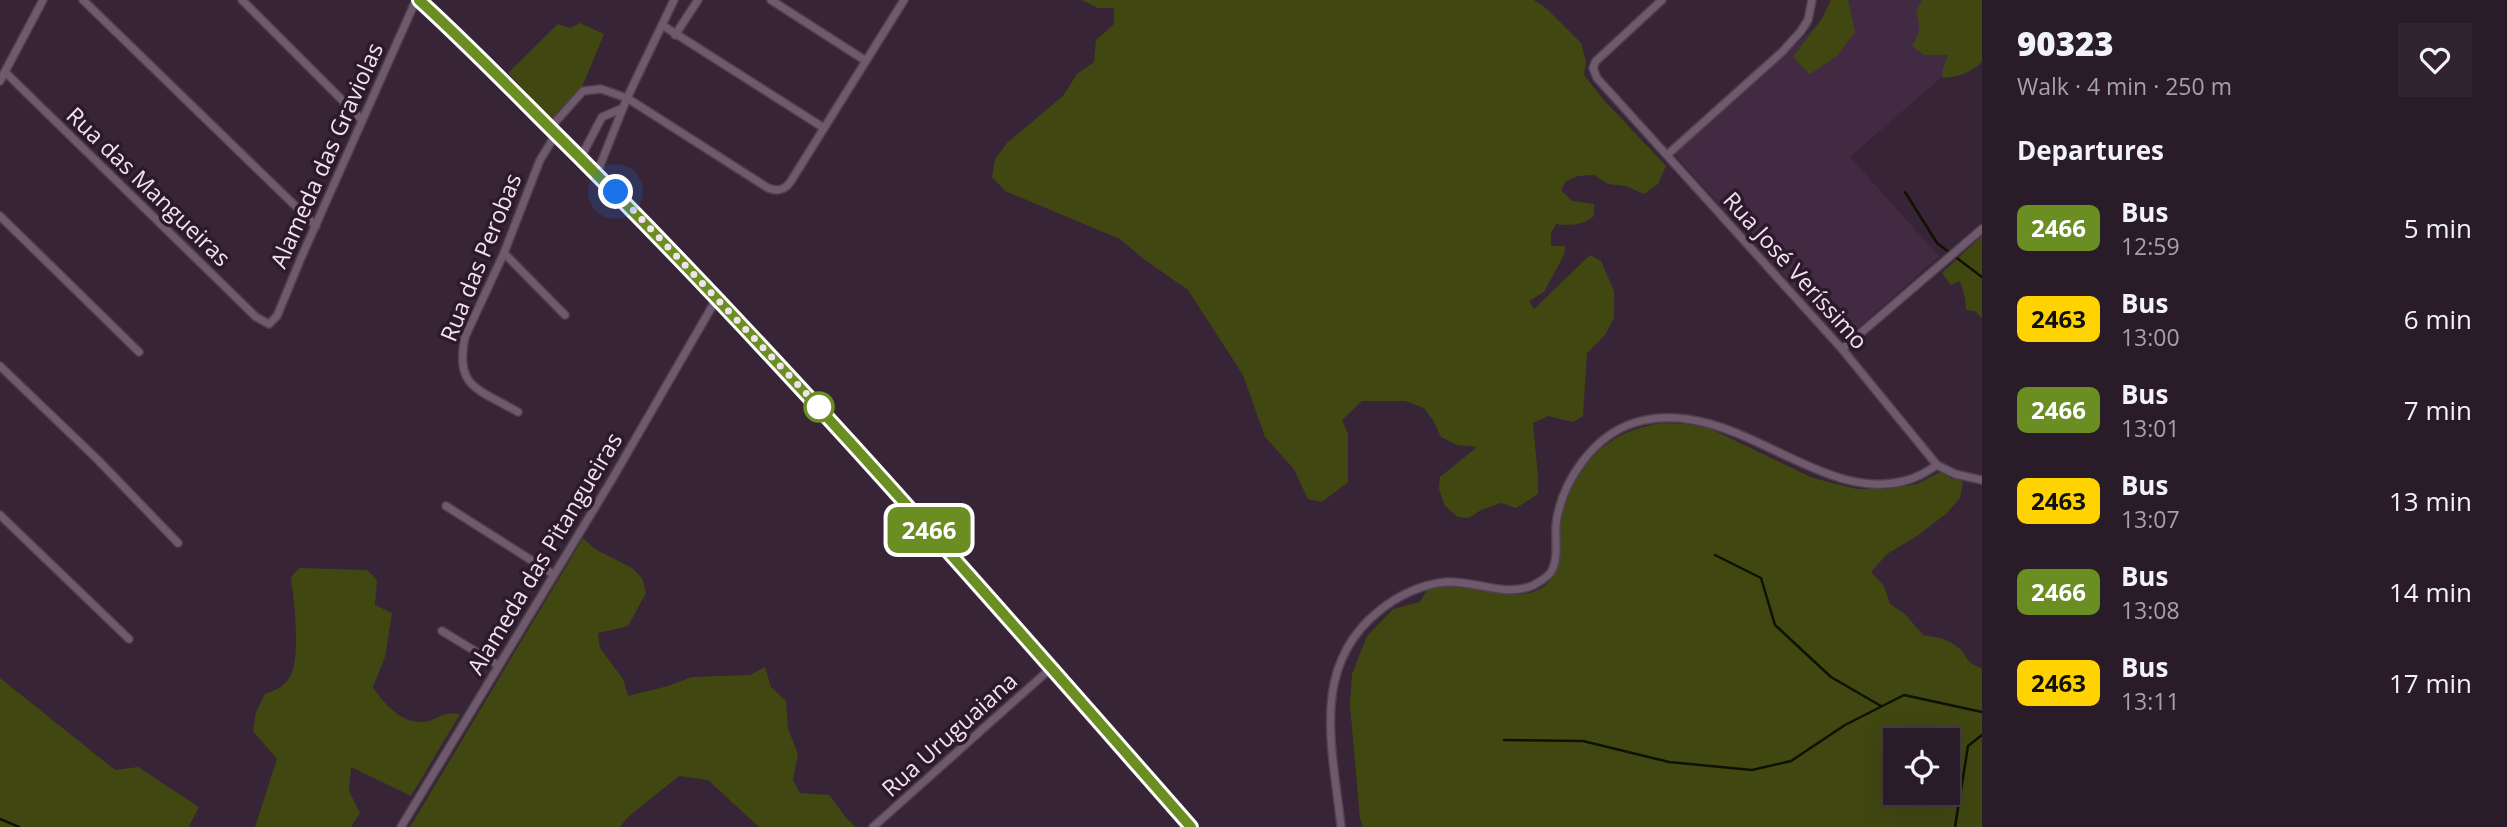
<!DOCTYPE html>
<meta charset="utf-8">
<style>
body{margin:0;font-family:"Open Sans",sans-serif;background:#312430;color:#f1f3f6;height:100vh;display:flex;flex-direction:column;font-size:26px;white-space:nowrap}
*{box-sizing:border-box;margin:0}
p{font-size:23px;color:#a5a1a8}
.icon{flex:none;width:38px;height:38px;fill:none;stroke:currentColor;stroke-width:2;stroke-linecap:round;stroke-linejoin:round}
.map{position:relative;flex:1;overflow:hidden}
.sheet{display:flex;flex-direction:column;background:#291b28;width:525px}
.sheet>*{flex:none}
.badge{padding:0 14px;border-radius:10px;font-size:24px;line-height:46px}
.controls{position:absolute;left:1883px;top:728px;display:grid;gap:14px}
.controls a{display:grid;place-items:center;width:77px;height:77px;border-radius:0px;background:#291b28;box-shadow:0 7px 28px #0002,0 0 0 2px #453945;font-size:35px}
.you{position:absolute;width:35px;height:35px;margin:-18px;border:5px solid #fff;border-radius:50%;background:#1a73e8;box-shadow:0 0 0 10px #1a73e833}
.map>.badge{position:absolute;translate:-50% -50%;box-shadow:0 0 0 4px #fff}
h2{padding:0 35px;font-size:26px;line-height:63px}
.round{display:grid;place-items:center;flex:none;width:74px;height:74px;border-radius:0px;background:#312430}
.overview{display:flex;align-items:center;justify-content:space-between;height:119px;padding:0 35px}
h1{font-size:33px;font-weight:800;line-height:52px}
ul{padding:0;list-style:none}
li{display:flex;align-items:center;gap:21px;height:91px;padding:0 35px}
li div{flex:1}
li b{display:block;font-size:26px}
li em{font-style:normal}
li .badge{min-width:77px;font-weight:700;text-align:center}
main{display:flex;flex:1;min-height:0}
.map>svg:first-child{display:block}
.built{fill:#422a42}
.green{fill:#414711;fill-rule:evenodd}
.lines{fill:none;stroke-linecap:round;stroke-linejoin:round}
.stream{stroke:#0f1200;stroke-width:2.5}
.minor-casing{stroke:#50404f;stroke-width:10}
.primary-casing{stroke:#50404f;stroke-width:16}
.minor{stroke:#6e596d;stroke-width:7}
.primary{stroke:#9d759c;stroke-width:12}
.line-casing{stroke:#fff;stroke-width:16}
.line{stroke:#6b8e23;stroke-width:10}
.walk{stroke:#f0e3ef;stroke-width:7;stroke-dasharray:0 12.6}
.stop-dot{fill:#fff;stroke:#6b8e23;stroke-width:3.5}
.labels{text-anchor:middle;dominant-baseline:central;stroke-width:7;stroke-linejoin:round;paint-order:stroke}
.street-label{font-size:23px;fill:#f0e3ef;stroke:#2c1a2c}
</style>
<main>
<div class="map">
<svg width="1982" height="827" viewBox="0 0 1982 827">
<rect width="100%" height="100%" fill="#372436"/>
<path class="built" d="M1845,0H1982V42L1850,157L1939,256L1847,338H1843L1839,337L1676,156L1677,151Z"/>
<g class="green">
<path d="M1082,0H1534L1547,9L1581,43L1586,61L1584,75L1603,99L1666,166L1658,184L1644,194L1626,186L1608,184L1594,175L1578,176L1566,181L1561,190L1572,201L1594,204V216C1582,225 1571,226 1556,224L1551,233V246H1565L1564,255L1544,292L1529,301L1534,309L1590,255L1601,261L1614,291V318L1605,335L1587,353L1583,416L1573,422L1548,416L1533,423L1538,476V494L1516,508L1501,503L1481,510L1469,518L1458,517L1445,506L1439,489L1440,477L1477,447L1457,445L1441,437L1434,422L1424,408L1405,401H1362L1342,420L1348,434V482L1322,502L1308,499L1293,468L1265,437L1243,375L1188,290L1145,260L1120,239L1005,191L992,177L995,159L1007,143L1063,96L1077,74L1094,62L1096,40L1114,24V8H1098Z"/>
<path d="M1831,0H1848L1855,32L1837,56L1810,74L1793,57L1821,20Z"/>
<path d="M1922,0H1982V62C1970,73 1959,77 1942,78L1943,69L1948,55H1924L1912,46C1920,33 1921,26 1916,11Z"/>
<path d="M580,23L604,34L582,87L551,120L508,73L558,24L570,28Z"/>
<path d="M1982,236V318L1975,311L1966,310L1965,298L1960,281L1951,285L1942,273Z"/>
<path d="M1661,423L1684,424L1709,428L1813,478L1857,489H1887L1917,484L1940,472L1946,473L1951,479H1959L1963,483L1960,498L1947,513L1917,536L1887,554L1871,572L1884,586L1890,604L1904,613L1923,635C1934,637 1947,638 1956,646C1969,655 1963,662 1982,668V827H1363L1360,819L1350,705L1352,674L1367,636L1393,609L1420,602C1423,597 1425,592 1429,590C1460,572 1518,614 1549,582C1566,565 1557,537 1561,515C1562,504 1568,495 1573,486C1593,448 1619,430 1661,423ZM1895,740H1948V793H1895Z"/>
<path d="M583,538L595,549L632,568L642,578L646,593L628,626L598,633L600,648L623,679L628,696L668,686L692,677L750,675L765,667L771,687L786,701L788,729L798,754L793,780L800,793L829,795L847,819L856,827H759L708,780L679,776L628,817L620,827H410Z"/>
<path d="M299,568L367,570L377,580L375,605L392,613L385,657L373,687C383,703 401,723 422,722C436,722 439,711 460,714L411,796L351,767L349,791L360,813L351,827H255L277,759L253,731L256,712L265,694C274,691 282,688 288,680C302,663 294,599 291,577Z"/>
<path d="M0,678L115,770L138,767L199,807L189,826L191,827H0Z"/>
</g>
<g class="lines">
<g class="stream">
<path d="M1905,192L1937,243L1982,277"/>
<path d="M1715,555L1761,578L1775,625L1831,677L1881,706"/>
<path d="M1504,740L1583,741L1669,762L1752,770L1791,761L1845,725L1904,695L1982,712"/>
<path d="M0,819L19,827"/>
<path d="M1955,827L1968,746L1982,735"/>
</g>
<defs>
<g id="minor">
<path d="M83,0L316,226"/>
<path d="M242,0L362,120"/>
<path d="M771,0L866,61"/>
<path d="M1662,0L1596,61L1593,68L1597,78L1842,349L1937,465L1955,474L1982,480"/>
<path d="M662,25L824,128"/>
<path d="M675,35L698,0"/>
<path d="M5,72L256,317L269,324L277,316L301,258L416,0"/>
<path d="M0,81L43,0"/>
<path d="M550,128L583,91L601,89L627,98L768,188C778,192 785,190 791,181L904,0"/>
<path d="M1667,155L1782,52L1801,31L1808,20L1812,0"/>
<path d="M581,157L602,117L623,108"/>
<path d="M597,173L627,98L674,0"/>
<path d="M0,216L139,352"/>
<path d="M504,253L565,315"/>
<path d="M1842,349L1982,229"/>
<path d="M0,366L98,460L178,543"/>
<path d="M518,412C479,389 454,388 465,337L504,253L540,160L556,134"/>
<path d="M446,506L553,574"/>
<path d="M0,515L129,639"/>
<path d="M442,631L498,665"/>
<path d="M401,827L611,481L717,298"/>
<path d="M873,827L1050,669"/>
<path d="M1341,827C1333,749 1309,667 1379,611C1397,596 1422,584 1446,582C1475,580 1505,598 1534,585C1539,582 1548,577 1551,572C1559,559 1555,539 1556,525C1561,482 1594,434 1637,422C1733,395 1817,504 1904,481C1917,478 1927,472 1937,465"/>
</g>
<path id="primary" d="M419,0C464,41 506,84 549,127C775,349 981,590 1191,827"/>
</defs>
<use href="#minor" class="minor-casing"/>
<use href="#primary" class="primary-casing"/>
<use href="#minor" class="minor"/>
<use href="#primary" class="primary"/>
</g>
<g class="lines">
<defs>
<path id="line" d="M419,0C464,41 506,84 549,127C775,350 982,589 1191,827"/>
</defs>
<use href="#line" class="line-casing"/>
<use href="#line" class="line"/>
<path class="walk" d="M616,192L819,407"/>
</g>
<circle class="stop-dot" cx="819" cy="407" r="14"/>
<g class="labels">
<g class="street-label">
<text transform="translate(326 155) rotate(-66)">Alameda das Graviolas</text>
<text transform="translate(149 186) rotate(44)">Rua das Mangueiras</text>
<text transform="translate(480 257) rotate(-68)">Rua das Perobas</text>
<text transform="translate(1796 270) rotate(48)">Rua José Veríssimo</text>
<text transform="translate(544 553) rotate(-59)">Alameda das Pitangueiras</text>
<text transform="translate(949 734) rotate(-42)">Rua Uruguaiana</text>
</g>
</g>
</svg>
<div class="controls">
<a><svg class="icon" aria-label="locate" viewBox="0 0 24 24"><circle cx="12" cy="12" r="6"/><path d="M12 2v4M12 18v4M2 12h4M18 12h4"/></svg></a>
</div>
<div class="you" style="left:616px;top:192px"></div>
<b class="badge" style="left:929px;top:530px;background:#6b8e23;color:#fff">2466</b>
</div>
<section class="sheet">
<div class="overview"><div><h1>90323</h1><p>Walk · 4 min · 250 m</p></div><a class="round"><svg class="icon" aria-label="heart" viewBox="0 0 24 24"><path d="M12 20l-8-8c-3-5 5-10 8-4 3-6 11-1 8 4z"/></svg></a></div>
<h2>Departures</h2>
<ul>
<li><span class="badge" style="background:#6b8e23;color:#fff">2466</span><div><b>Bus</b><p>12:59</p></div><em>5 min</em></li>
<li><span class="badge" style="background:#ffd300;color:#111">2463</span><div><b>Bus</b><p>13:00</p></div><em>6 min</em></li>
<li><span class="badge" style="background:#6b8e23;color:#fff">2466</span><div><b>Bus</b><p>13:01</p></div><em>7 min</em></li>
<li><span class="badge" style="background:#ffd300;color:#111">2463</span><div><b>Bus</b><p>13:07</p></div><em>13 min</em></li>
<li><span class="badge" style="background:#6b8e23;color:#fff">2466</span><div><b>Bus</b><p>13:08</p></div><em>14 min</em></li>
<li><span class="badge" style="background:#ffd300;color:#111">2463</span><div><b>Bus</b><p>13:11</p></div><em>17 min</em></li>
</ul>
</section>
</main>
